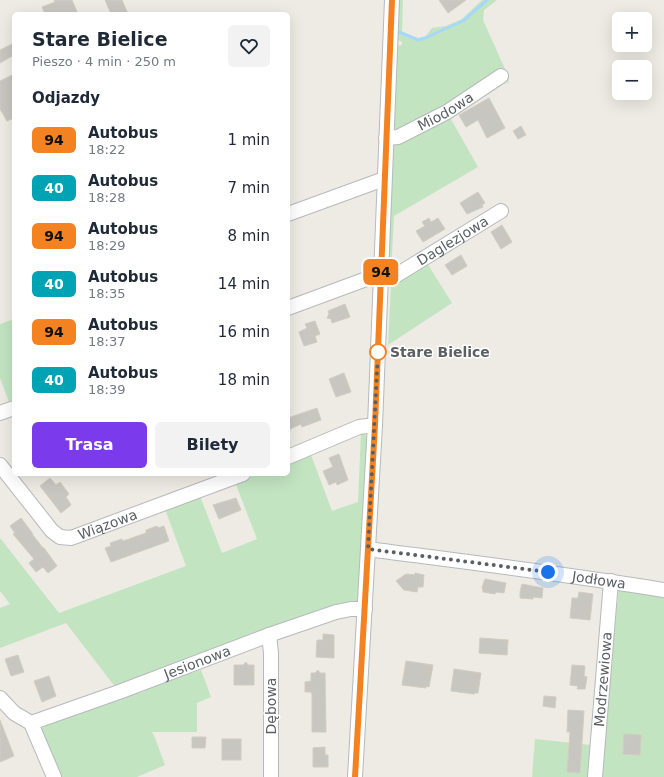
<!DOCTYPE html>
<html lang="pl">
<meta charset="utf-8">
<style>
body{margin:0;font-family:"DejaVu Sans",sans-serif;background:#f2f2f3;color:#1f2937;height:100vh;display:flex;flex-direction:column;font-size:15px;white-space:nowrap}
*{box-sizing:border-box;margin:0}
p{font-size:13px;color:#747a83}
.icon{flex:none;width:22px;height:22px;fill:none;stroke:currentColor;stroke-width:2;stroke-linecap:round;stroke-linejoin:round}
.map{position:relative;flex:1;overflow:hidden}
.panel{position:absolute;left:12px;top:12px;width:278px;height:464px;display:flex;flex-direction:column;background:#fff;border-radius:6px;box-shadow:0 4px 16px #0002}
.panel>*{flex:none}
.badge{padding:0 8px;border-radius:6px;font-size:14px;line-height:26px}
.buttons{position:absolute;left:612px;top:12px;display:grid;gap:8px}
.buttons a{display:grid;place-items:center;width:40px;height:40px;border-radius:6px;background:#fff;box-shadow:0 4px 16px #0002;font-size:20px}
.you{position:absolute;width:20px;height:20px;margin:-10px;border:3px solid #fff;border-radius:50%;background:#1a73e8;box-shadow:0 0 0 6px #1a73e833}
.map>.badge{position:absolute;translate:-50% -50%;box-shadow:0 0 0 2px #fff}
h2{padding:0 20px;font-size:15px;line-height:36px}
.round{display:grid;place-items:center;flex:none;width:42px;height:42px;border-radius:6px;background:#f2f2f3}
.headline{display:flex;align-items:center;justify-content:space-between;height:68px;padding:0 20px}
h1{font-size:19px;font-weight:700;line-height:30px}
.cta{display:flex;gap:8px;margin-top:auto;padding:8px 20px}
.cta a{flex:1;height:46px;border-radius:6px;background:#7c3aed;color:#fff;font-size:16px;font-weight:700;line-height:46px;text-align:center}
.cta a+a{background:#f2f2f3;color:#1f2937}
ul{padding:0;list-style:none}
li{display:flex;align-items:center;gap:12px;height:48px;padding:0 20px}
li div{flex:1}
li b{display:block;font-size:15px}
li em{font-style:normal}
li .badge{min-width:44px;font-weight:700;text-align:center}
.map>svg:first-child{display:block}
.green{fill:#c2e4c1}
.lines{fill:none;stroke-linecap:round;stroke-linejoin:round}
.stream{stroke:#a6d8fb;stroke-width:3}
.building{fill:#c8c6c0;stroke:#d2ccc2}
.minor-casing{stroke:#b6b9bd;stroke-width:16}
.minor{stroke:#fff;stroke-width:14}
.line-casing{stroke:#fff;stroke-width:9}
.line{stroke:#f58220;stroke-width:6}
.walk{stroke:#5b5f63;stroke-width:4;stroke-dasharray:0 7.2}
.stop-dot{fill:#fff;stroke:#f58220;stroke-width:2}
.labels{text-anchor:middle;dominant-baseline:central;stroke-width:3;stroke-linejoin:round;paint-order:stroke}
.street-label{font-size:14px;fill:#5b5f63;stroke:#fff}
.stop-label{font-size:14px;font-weight:bold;fill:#5b5f63;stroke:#fff;text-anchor:start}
</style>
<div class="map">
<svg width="664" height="777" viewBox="0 0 664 777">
<rect width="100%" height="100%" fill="#edebe3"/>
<g class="green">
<path d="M397,0H403L402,32L418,38L425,37L432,28L446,26L462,19L482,0H497L484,10L483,20L509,78L508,84L501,72L445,107L393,132L395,46L402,45V42L396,39Z"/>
<path d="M448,114L478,167L394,216L391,273L388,272L390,145Z"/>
<path d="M427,263L452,303L388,345L391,286Z"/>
<path d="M14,319V400L9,402L0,378V324Z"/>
<path d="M361,433L365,434L367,438L358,601L356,603L326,610L321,609L314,612L313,615L155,674L152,672L145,675L143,678L116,688L66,623L0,648V608L10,604L0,591V538L59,613L186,566L165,509L200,496L222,553L257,539L235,482L259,474H288V463L311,455L332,511L358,502Z"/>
<path d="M619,587L664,595V777H532L535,739L591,745L603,744Z"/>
<path d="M201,670L211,697L197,703V732H152L155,738L165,765L137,777H57L39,734L41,729L51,722L139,691L140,693L145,691V689L190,671L192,673Z"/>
</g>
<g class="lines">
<path class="stream" d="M397,31L418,40L425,38L463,21L487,0"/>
</g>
<g class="building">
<path d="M54,0H72L78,14H45L42,7L55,2Z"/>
<path d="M105,0H122L128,14H111Z"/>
<path d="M439,0H466L448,13Z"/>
<path d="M14,43V55L0,63V50Z"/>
<path d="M14,74V118L7,121L0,109V81Z"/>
<path d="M489,98L505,128L487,138L478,120L466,127L459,115Z"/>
<path d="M521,126L526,135L518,139L513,131Z"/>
<path d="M478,192L485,203L482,205L483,207L467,214L460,203Z"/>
<path d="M429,218L431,222L438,218L445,229L423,242L416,231L425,226L422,222Z"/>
<path d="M502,225L512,242L501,249L491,232Z"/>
<path d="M461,255L467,266L452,275L445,265Z"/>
<path d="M345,304L350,317L332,323L331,319L327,318L329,314L328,311Z"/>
<path d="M315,321L320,334L315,336L317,342L304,346L299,332L307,328L305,324Z"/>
<path d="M344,373L351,392L336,397L329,379Z"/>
<path d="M317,408L321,420L302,427L301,424L288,430V418Z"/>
<path d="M339,454L348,480L337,485L336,482L329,485L323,471L333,467L329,458Z"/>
<path d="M50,478L56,485L60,482L69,494L66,497L71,505L61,513L40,486Z"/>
<path d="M236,498L241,510L219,519L213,505Z"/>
<path d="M21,518L33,534H32L43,548H44L57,566L48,573L43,567L36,572L29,563L34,559L13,534L15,533L10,526Z"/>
<path d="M157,526L158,528L164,526L169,541L111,562L105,548L111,546L110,543L122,539L123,541L129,539L146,533V530Z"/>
<path d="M415,573L424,575L423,587H418L417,592L404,590L396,581L406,574L415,575Z"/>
<path d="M485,579L506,583L504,593L496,592L495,594L483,592L482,587Z"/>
<path d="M522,584L543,588L542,598L533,597V599L520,598V592Z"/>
<path d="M579,592L593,594L590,620L570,618L572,598H578Z"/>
<path d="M323,634L334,635V658L316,657L317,640H323Z"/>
<path d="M480,638L508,640L507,655L479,653Z"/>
<path d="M18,655L24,672L11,676L5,659Z"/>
<path d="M406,661L433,665L429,687L426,686V688L402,685Z"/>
<path d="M246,662L248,665H254V685H234V665H243Z"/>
<path d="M572,665L585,666L584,676L587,677L585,689H577L578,686L570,685Z"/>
<path d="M454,669L481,673L478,693H475L474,694L451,691Z"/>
<path d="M318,670L320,673H325L326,732H312V694L311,692H305V682L311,681V673H315Z"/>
<path d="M49,676L56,696L42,702L34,681Z"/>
<path d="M544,696L556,697L555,708L543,706Z"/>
<path d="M568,710L584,711L580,773L567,772L570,732H567Z"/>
<path d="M0,720L14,756L0,762Z"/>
<path d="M624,734L641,735L640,755L623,754Z"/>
<path d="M192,737H206L205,748H192Z"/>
<rect x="222" y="739" width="19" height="21"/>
<path d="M325,747V755H328V767H313V748Z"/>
</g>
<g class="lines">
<defs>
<g id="minor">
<path id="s1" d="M386,138L398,137L447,112L501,76"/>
<path d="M288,214L384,179"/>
<path id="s2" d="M288,308L369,278L395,276L501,211"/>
<path d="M0,413L14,408"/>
<path d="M288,457L359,427L375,425"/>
<path id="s3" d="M0,465L52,531L60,537L71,538L243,474"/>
<path id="s4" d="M368,549C467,562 566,574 664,590"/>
<path d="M269,635L271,653V777"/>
<path d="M0,698L14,713L31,723L54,777"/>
<path id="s5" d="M31,723L119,692L269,635L336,612L351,609H365"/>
<path d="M355,777L375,425L392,0"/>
<path id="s6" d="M595,777L611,581"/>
</g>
</defs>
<use href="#minor" class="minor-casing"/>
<use href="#minor" class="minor"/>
</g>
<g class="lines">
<defs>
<path id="line" d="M355,777L375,425L392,0"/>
</defs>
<use href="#line" class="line-casing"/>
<use href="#line" class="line"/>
<path class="walk" d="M378,352L368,549L548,572"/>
</g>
<circle class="stop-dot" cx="378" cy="352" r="8"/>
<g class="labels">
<g class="street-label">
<text stroke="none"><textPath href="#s1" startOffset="66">Miodowa</textPath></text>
<text stroke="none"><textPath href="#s2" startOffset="180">Daglezjowa</textPath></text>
<text stroke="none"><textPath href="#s3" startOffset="144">Wiązowa</textPath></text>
<text stroke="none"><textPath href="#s4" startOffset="233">Jodłowa</textPath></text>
<text stroke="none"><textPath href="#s5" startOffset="177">Jesionowa</textPath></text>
<text stroke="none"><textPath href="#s6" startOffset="98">Modrzewiowa</textPath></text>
<text transform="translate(271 706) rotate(-90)">Dębowa</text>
</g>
<g class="stop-label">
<text x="390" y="352">Stare Bielice</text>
</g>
</g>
</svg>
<div class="buttons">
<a>+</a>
<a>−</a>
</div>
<div class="you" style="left:548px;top:572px"></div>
<b class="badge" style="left:381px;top:272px;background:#f58220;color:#111">94</b>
<section class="panel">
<div class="headline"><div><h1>Stare Bielice</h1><p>Pieszo · 4 min · 250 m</p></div><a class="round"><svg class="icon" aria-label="heart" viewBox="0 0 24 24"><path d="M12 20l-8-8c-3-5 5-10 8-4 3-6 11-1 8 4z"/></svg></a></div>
<h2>Odjazdy</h2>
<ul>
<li><span class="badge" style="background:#f58220;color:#111">94</span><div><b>Autobus</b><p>18:22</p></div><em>1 min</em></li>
<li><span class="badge" style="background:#00a3b4;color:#fff">40</span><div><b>Autobus</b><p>18:28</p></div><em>7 min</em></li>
<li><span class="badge" style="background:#f58220;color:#111">94</span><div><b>Autobus</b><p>18:29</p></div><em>8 min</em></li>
<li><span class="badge" style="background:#00a3b4;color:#fff">40</span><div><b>Autobus</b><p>18:35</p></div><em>14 min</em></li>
<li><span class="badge" style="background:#f58220;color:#111">94</span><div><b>Autobus</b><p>18:37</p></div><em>16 min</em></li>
<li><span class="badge" style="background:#00a3b4;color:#fff">40</span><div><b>Autobus</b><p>18:39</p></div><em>18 min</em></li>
</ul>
<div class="cta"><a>Trasa</a><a>Bilety</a></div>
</section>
</div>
